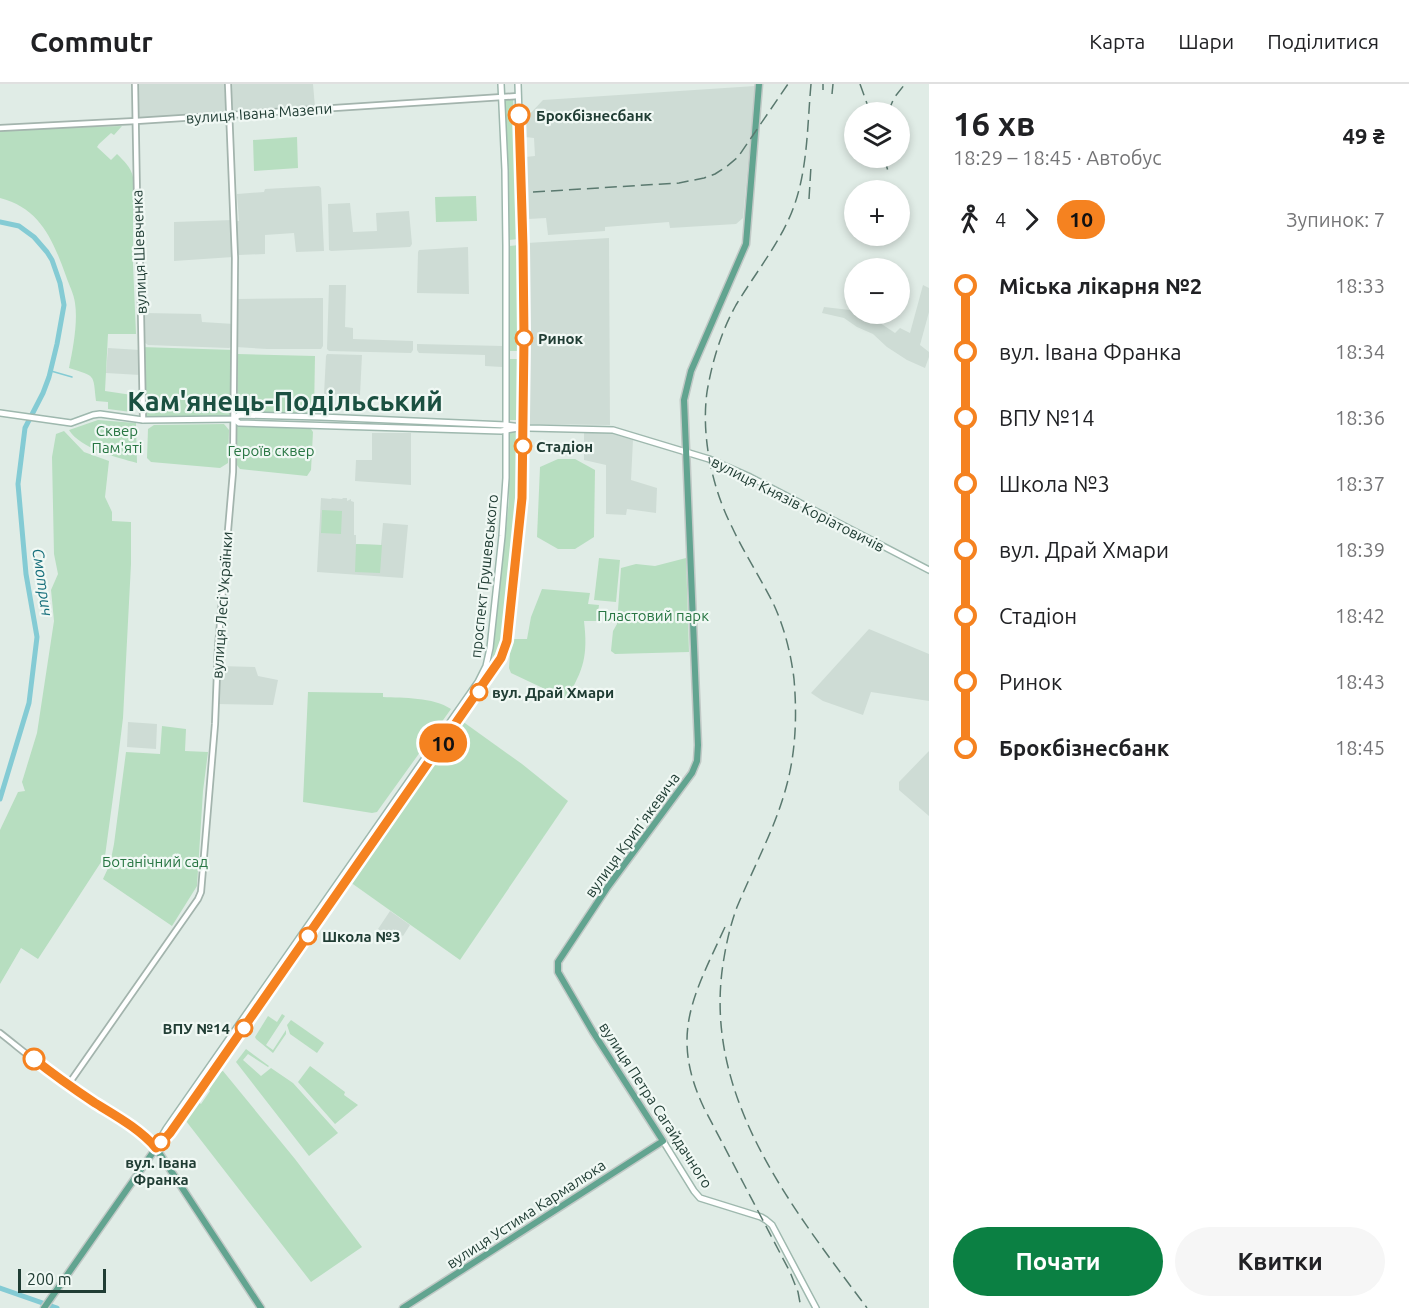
<!DOCTYPE html>
<html lang="uk">
<meta charset="utf-8">
<style>
body{margin:0;font-family:Ubuntu,sans-serif;background:#f6f6f6;color:#202124;height:100vh;display:flex;flex-direction:column;font-size:22px;white-space:nowrap}
*{box-sizing:border-box;margin:0}
p{font-size:20px;color:#757577}
.icon{flex:none;width:33px;height:33px;fill:none;stroke:currentColor;stroke-width:2;stroke-linecap:round;stroke-linejoin:round}
.map{position:relative;flex:1;overflow:hidden}
.side{display:flex;flex-direction:column;background:#fff;width:480px}
.side>*{flex:none}
.badge{padding:0 12px;border-radius:20px;font-size:21px;line-height:39px}
.controls{position:absolute;left:844px;top:18px;display:grid;gap:12px}
.controls a{display:grid;place-items:center;width:66px;height:66px;border-radius:50%;background:#fff;box-shadow:0 3px 9px #0003;font-size:30px}
.scale{position:absolute;left:18px;bottom:15px;width:88px;box-sizing:border-box;padding-left:6px;border:3px solid #203d34;border-top:0;font-size:16px;line-height:21px;white-space:nowrap;color:#203d34;-webkit-text-stroke:4px #f0f8f4;paint-order:stroke}
.map>.badge{position:absolute;translate:-50% -50%;box-shadow:0 0 0 3px #fff}
.legs{display:flex;align-items:center;gap:9px;height:66px;padding:0 24px;font-size:20px}
.legs p{margin-inline-start:auto}
.overview{display:flex;align-items:center;justify-content:space-between;height:102px;padding:0 24px}
h1{font-size:33px;font-weight:700;line-height:45px}
.button{display:flex;gap:12px;margin-top:auto;padding:12px 24px}
.button a{flex:1;height:69px;border-radius:36px;background:#0b8043;color:#fff;font-size:24px;font-weight:700;line-height:69px;text-align:center}
.button a+a{background:#f6f6f6;color:#202124}
ul{padding:0 24px;list-style:none}
li{display:flex;align-items:center;gap:21px;height:66px;font-size:22px}
li i{display:grid;place-items:center;width:9px;height:100%;margin:0 8px;background:currentColor}
li i::after{content:'';width:15px;height:15px;margin:-8px;border:4px solid;border-radius:50%;background:#fff}
li p{margin-inline-start:auto}
li:first-child i{background:linear-gradient(#0000 50%,currentColor 0)}
li:last-child i{background:linear-gradient(currentColor 50%,#0000 0)}
header{display:flex;align-items:center;gap:36px;box-sizing:border-box;height:84px;padding:0 30px;background:#fff;border-bottom:2px solid #e0e0e0}
header strong{font-size:28px}
nav{display:flex;gap:33px;margin-inline-start:auto;font-size:21px}
main{display:flex;flex:1;min-height:0}
.map>svg:first-child{display:block}
.built{fill:#cedcd5}
.green{fill:#b7dec0}
.lines{fill:none;stroke-linecap:round;stroke-linejoin:round}
.stream{stroke:#84cbd4;stroke-width:1.5}
.river{stroke:#84cbd4;stroke-width:5}
.tertiary-casing{stroke:#a3b4ad;stroke-width:8}
.secondary-casing{stroke:#9eb8ae;stroke-width:8}
.primary-casing{stroke:#c1c9c6;stroke-width:9}
.tertiary{stroke:#fff;stroke-width:4.5}
.secondary{stroke:#fff;stroke-width:5}
.primary{stroke:#62a490;stroke-width:6}
.rail{stroke:#5a796f;stroke-width:1.5;stroke-dasharray:12 6;stroke-linecap:butt}
.line-1-casing{stroke:#fff;stroke-width:14}
.line-1{stroke:#f58220;stroke-width:9}
.stop-1-dot{fill:#fff;stroke:#f58220;stroke-width:3}
.labels{text-anchor:middle;dominant-baseline:central;stroke-width:4.5;stroke-linejoin:round;paint-order:stroke}
.street-label{font-size:15px;fill:#203d34;stroke:#f0f8f4}
.stop-label{font-size:15px;font-weight:bold;fill:#203d34;stroke:#f0f8f4;text-anchor:start}
.park-label{font-size:15px;fill:#287643;stroke:#f0f8f4}
.water-label{font-size:16px;font-style:italic;fill:#176f7c;stroke:#f0f8f4}
.town-label{font-size:27px;font-weight:bold;fill:#1b5041;stroke:#f0f8f4}
</style>
<header>
<strong>Commutr</strong>
<nav><a>Карта</a><a>Шари</a><a>Поділитися</a></nav>
</header>
<main>
<div class="map">
<svg width="929" height="1224" viewBox="0 0 929 1224">
<rect width="100%" height="100%" fill="#e0ece6"/>
<g class="built">
<path d="M137,0H224L226,28L138,35Z"/>
<path d="M231,0H313L315,23L232,26Z"/>
<path d="M755,2L743,134L736,140L670,144L669,138L605,143V147L548,151L546,134L528,135L525,73L535,72L534,54L525,53L524,34L527,33L543,16Z"/>
<path d="M319,102L321,104L324,167L296,168L294,149L265,151V170L239,171L237,169L236,137H239L237,110L264,108L265,105Z"/>
<path d="M350,119L353,148L377,147L376,129L409,127L412,160L410,163L331,167L329,166L328,120Z"/>
<path d="M233,136L234,171L233,173L174,177V138Z"/>
<path d="M609,154L610,341L528,340L527,277V159Z"/>
<path d="M468,163L469,210L417,209L418,168L419,166Z"/>
<path d="M329,201H346L345,243L353,244V255L413,257V266L411,269L329,267L327,265Z"/>
<path d="M923,201L929,204V228L920,261L929,268V273L925,284L907,276L887,263L873,250L857,243L844,234L822,229L824,223L850,226L865,234L868,231L895,249L900,244L910,249Z"/>
<path d="M323,214V262L321,265H267L236,263L237,215Z"/>
<path d="M144,229L201,230L202,238L234,240L233,262L229,264L148,261L144,258Z"/>
<path d="M417,260L503,262L502,283L485,282V271L419,269L417,266Z"/>
<path d="M108,264L140,266V291L106,289Z"/>
<path d="M327,270L362,271L360,311L324,310L326,272Z"/>
<path d="M372,349H411V401L355,397L356,376H372Z"/>
<path d="M584,349H611L633,356L631,396L657,404L656,429L627,425L626,431L606,430V381L584,376Z"/>
<path d="M321,414L331,415L332,414L342,415L343,414H347V417L351,415V417L354,418V451H356V460L381,461L383,439L408,441L403,494L317,488Z"/>
<path d="M869,545L929,570V617L871,608L863,631L823,617L811,609Z"/>
<path d="M219,582L255,583L258,592L278,596L273,621L217,620Z"/>
<path d="M128,638L157,640L156,665L127,663Z"/>
<path d="M929,667V732L899,706V698Z"/>
<path d="M390,827L410,841L403,852L393,845L388,852L378,845Z"/>
</g>
<g class="green">
<path d="M505,15H513L519,155L509,156Z"/>
<path d="M122,42L114,51L111,49L99,60L97,63L111,76L117,70C124,77 131,83 133,93V180L136,250H108L105,307L132,311L131,328L108,325V318L96,317C93,289 96,293 69,284C73,265 78,238 75,219C74,210 69,201 66,192C53,156 40,124 0,114V46Z"/>
<path d="M297,53L298,84L254,87L253,56Z"/>
<path d="M476,112L477,137L436,138L435,113Z"/>
<path d="M520,161L521,267H509V162Z"/>
<path d="M141,263L234,266V335L143,336Z"/>
<path d="M238,270L315,272L314,329L237,328Z"/>
<path d="M509,275H521V334L519,336H510L509,333Z"/>
<path d="M98,336L136,339L137,379C116,373 81,365 69,346Z"/>
<path d="M224,340L229,346L228,379L220,384L151,378L147,374L148,345L154,341Z"/>
<path d="M237,342L311,345L313,348L311,386L307,392L240,385L236,380Z"/>
<path d="M518,346L521,350L519,415L506,540L501,567L497,577L492,576L509,416L508,349L511,347Z"/>
<path d="M64,347L84,368L109,377L105,413L112,428V437L131,438V480L123,634L116,691L105,772L38,875L21,864L0,900V746L18,708L25,707L22,698L37,649L54,537L51,506L58,490L54,470L52,373L56,350Z"/>
<path d="M558,375H575L595,386L594,453L575,465H558L537,453L540,383Z"/>
<path d="M322,426L342,427L341,450L321,449Z"/>
<path d="M356,460L382,461L380,489L355,488Z"/>
<path d="M599,474L620,476L616,518L594,516Z"/>
<path d="M686,474L689,568L615,570L611,567L613,547L617,540L621,484L636,480L655,482Z"/>
<path d="M542,505L590,509L588,520L599,521L597,537H584C588,571 584,586 566,615L511,589L509,584L511,555H527L531,533Z"/>
<path d="M308,608L383,609V613C403,614 433,613 451,625L377,728L372,729L303,718Z"/>
<path d="M462,637L522,680L568,717L460,876L350,798Z"/>
<path d="M162,642L186,645L185,667L208,668L203,707L197,802L172,842L103,795L110,780L114,760L126,668L160,670Z"/>
<path d="M282,930L285,932L266,961L273,966L286,946V950L273,969L256,955L255,953L268,932L277,938Z"/>
<path d="M291,936L324,959L317,969L290,950L287,941Z"/>
<path d="M246,965L269,982L268,983L248,970L243,976L261,992L271,984L293,999L338,1049L309,1072L236,978Z"/>
<path d="M310,982L345,1008L344,1011L358,1021L335,1040L298,998Z"/>
<path d="M223,987L295,1075L362,1163L311,1198L186,1037L198,1018L201,1020L210,1007L208,1004L218,988Z"/>
</g>
<g class="lines">
<path class="stream" d="M51,287L72,293"/>
<g class="river">
<path d="M0,138L19,142L34,153L47,168L52,176L60,199L64,221L57,260L49,293L43,309L25,344L18,400L26,490L37,553L29,619L0,715"/>
<path d="M0,1204L57,1224"/>
</g>
<defs>
<g id="tertiary">
<path d="M135,0L137,112L140,180L143,336"/>
<path d="M0,44L136,37L518,12"/>
<path d="M0,949C23,967 45,986 70,1002C96,1019 136,1040 156,1064"/>
<path d="M68,1001L198,815L201,808L215,640L218,563L233,388L235,174L228,0"/>
</g>
<g id="secondary">
<path d="M0,329L71,339L93,331L100,330L143,336L234,335L239,331L321,333L506,341L529,344L613,346L709,375L750,393L929,486"/>
<path d="M234,335L239,339L501,347L518,344"/>
<path d="M159,1057L166,1045L478,598L486,582L490,564L502,452L506,394V162L505,86L501,0"/>
<path d="M663,1057L694,1107L700,1114L761,1133L766,1136L772,1141L816,1224"/>
<path d="M156,1064L170,1049L495,584L501,574L507,557L522,414L524,271L523,157L518,0"/>
</g>
<g id="primary">
<path d="M44,1224L156,1064L261,1224"/>
<path d="M403,1224L663,1057L593,948L558,888V878L607,804L692,689L697,677L698,661L684,316L691,287L746,160L759,0"/>
</g>
</defs>
<use href="#tertiary" class="tertiary-casing"/>
<use href="#secondary" class="secondary-casing"/>
<use href="#primary" class="primary-casing"/>
<use href="#tertiary" class="tertiary"/>
<use href="#secondary" class="secondary"/>
<use href="#primary" class="primary"/>
<g class="rail">
<path d="M811,0C807,44 808,89 791,130C777,163 754,191 736,221C721,248 712,278 707,308C701,352 712,404 732,443C744,469 760,493 773,519C784,542 791,570 794,595C797,630 796,666 787,700C776,743 754,782 737,823C731,839 727,856 724,874C700,1010 791,1122 867,1224"/>
<path d="M860,0L870,28"/>
<path d="M823,6V0"/>
<path d="M832,10L833,0"/>
<path d="M888,28L894,14L905,0"/>
<path d="M884,74L889,90"/>
<path d="M533,108L679,99L704,94L715,90L726,83L738,73L788,0"/>
<path d="M809,115L811,82"/>
<path d="M725,843C694,911 669,950 704,1024L790,1188L798,1208L801,1224"/>
</g>
</g>
<g class="lines">
<defs>
<path id="line-1" d="M34,975C54,991 74,1005 95,1019C116,1032 140,1045 156,1064L170,1049L201,1005L501,574L507,557L522,414L524,254L523,162L519,31"/>
</defs>
<use href="#line-1" class="line-1-casing"/>
<use href="#line-1" class="line-1"/>
</g>
<g class="stop-1-dot">
<circle cx="519" cy="31" r="10"/>
<circle cx="524" cy="254" r="8"/>
<circle cx="523" cy="362" r="8"/>
<circle cx="479" cy="608" r="8"/>
<circle cx="308" cy="852" r="8"/>
<circle cx="244" cy="944" r="8"/>
<circle cx="34" cy="975" r="10"/>
<circle cx="161" cy="1058" r="8"/>
</g>
<g class="labels">
<g class="street-label">
<text transform="translate(259 29) rotate(-4)">вулиця Івана Мазепи</text>
<text transform="translate(139 168) rotate(-92)">вулиця Шевченка</text>
<text transform="translate(798 420) rotate(27)">вулиця Князів Коріатовичів</text>
<text transform="translate(484 492) rotate(-84)">проспект Грушевського</text>
<text transform="translate(222 521) rotate(-86)">вулиця Лесі Українки</text>
<text transform="translate(632 751) rotate(-54)">вулиця Крипʼякевича</text>
<text transform="translate(656 1021) rotate(57)">вулиця Петра Сагайдачного</text>
<text transform="translate(526 1130) rotate(-33)">вулиця Устима Кармалюка</text>
</g>
<g class="stop-label">
<text x="536" y="31">Брокбізнесбанк</text>
<text x="538" y="254">Ринок</text>
<text x="536" y="362">Стадіон</text>
<text x="492" y="608">вул. Драй Хмари</text>
<text x="322" y="852">Школа №3</text>
<text x="230" y="944" text-anchor="end">ВПУ №14</text>
<text x="161" y="1078" text-anchor="middle">вул. Івана<tspan x="161" dy="17">Франка</tspan></text>
</g>
<g class="park-label">
<text x="117" y="346">Сквер<tspan x="117" dy="17">Пам'яті</tspan></text>
<text x="271" y="366">Героїв сквер</text>
<text x="653" y="531">Пластовий парк</text>
<text x="155" y="777">Ботанічний сад</text>
</g>
<g class="water-label">
<text transform="translate(43 498) rotate(82)">Смотрич</text>
</g>
<g class="town-label">
<text x="285" y="317">Кам'янець-Подільський</text>
</g>
</g>
</svg>
<div class="controls">
<a><svg class="icon" aria-label="layers" viewBox="0 0 24 24"><path d="M12 4l9 5-9 5-9-5zM3 14l9 5 9-5"/></svg></a>
<a>+</a>
<a>−</a>
</div>
<div class="scale">200 m</div>
<b class="badge" style="left:443px;top:659px;background:#f58220;color:#111">10</b>
</div>
<section class="side">
<div class="overview"><div><h1>16 хв</h1><p>18:29 – 18:45 · Автобус</p></div><b>49 ₴</b></div>
<div class="legs"><svg class="icon" aria-label="walk" viewBox="0 0 24 24"><circle cx="13" cy="4" r="2"/><path d="M13 8l-2 6 4 7M11 14l-3 7M7 12l3-4h3l4 4"/></svg>4<svg class="icon" aria-label="forward" viewBox="0 0 24 24"><path d="M9 5l7 7-7 7"/></svg><b class="badge" style="background:#f58220;color:#111">10</b><p>Зупинок: 7</p></div>
<ul>
<li><i style="color:#f58220"></i><b>Міська лікарня №2</b><p>18:33</p></li>
<li><i style="color:#f58220"></i><span>вул. Івана Франка</span><p>18:34</p></li>
<li><i style="color:#f58220"></i><span>ВПУ №14</span><p>18:36</p></li>
<li><i style="color:#f58220"></i><span>Школа №3</span><p>18:37</p></li>
<li><i style="color:#f58220"></i><span>вул. Драй Хмари</span><p>18:39</p></li>
<li><i style="color:#f58220"></i><span>Стадіон</span><p>18:42</p></li>
<li><i style="color:#f58220"></i><span>Ринок</span><p>18:43</p></li>
<li><i style="color:#f58220"></i><b>Брокбізнесбанк</b><p>18:45</p></li>
</ul>
<div class="button"><a>Почати</a><a>Квитки</a></div>
</section>
</main>
